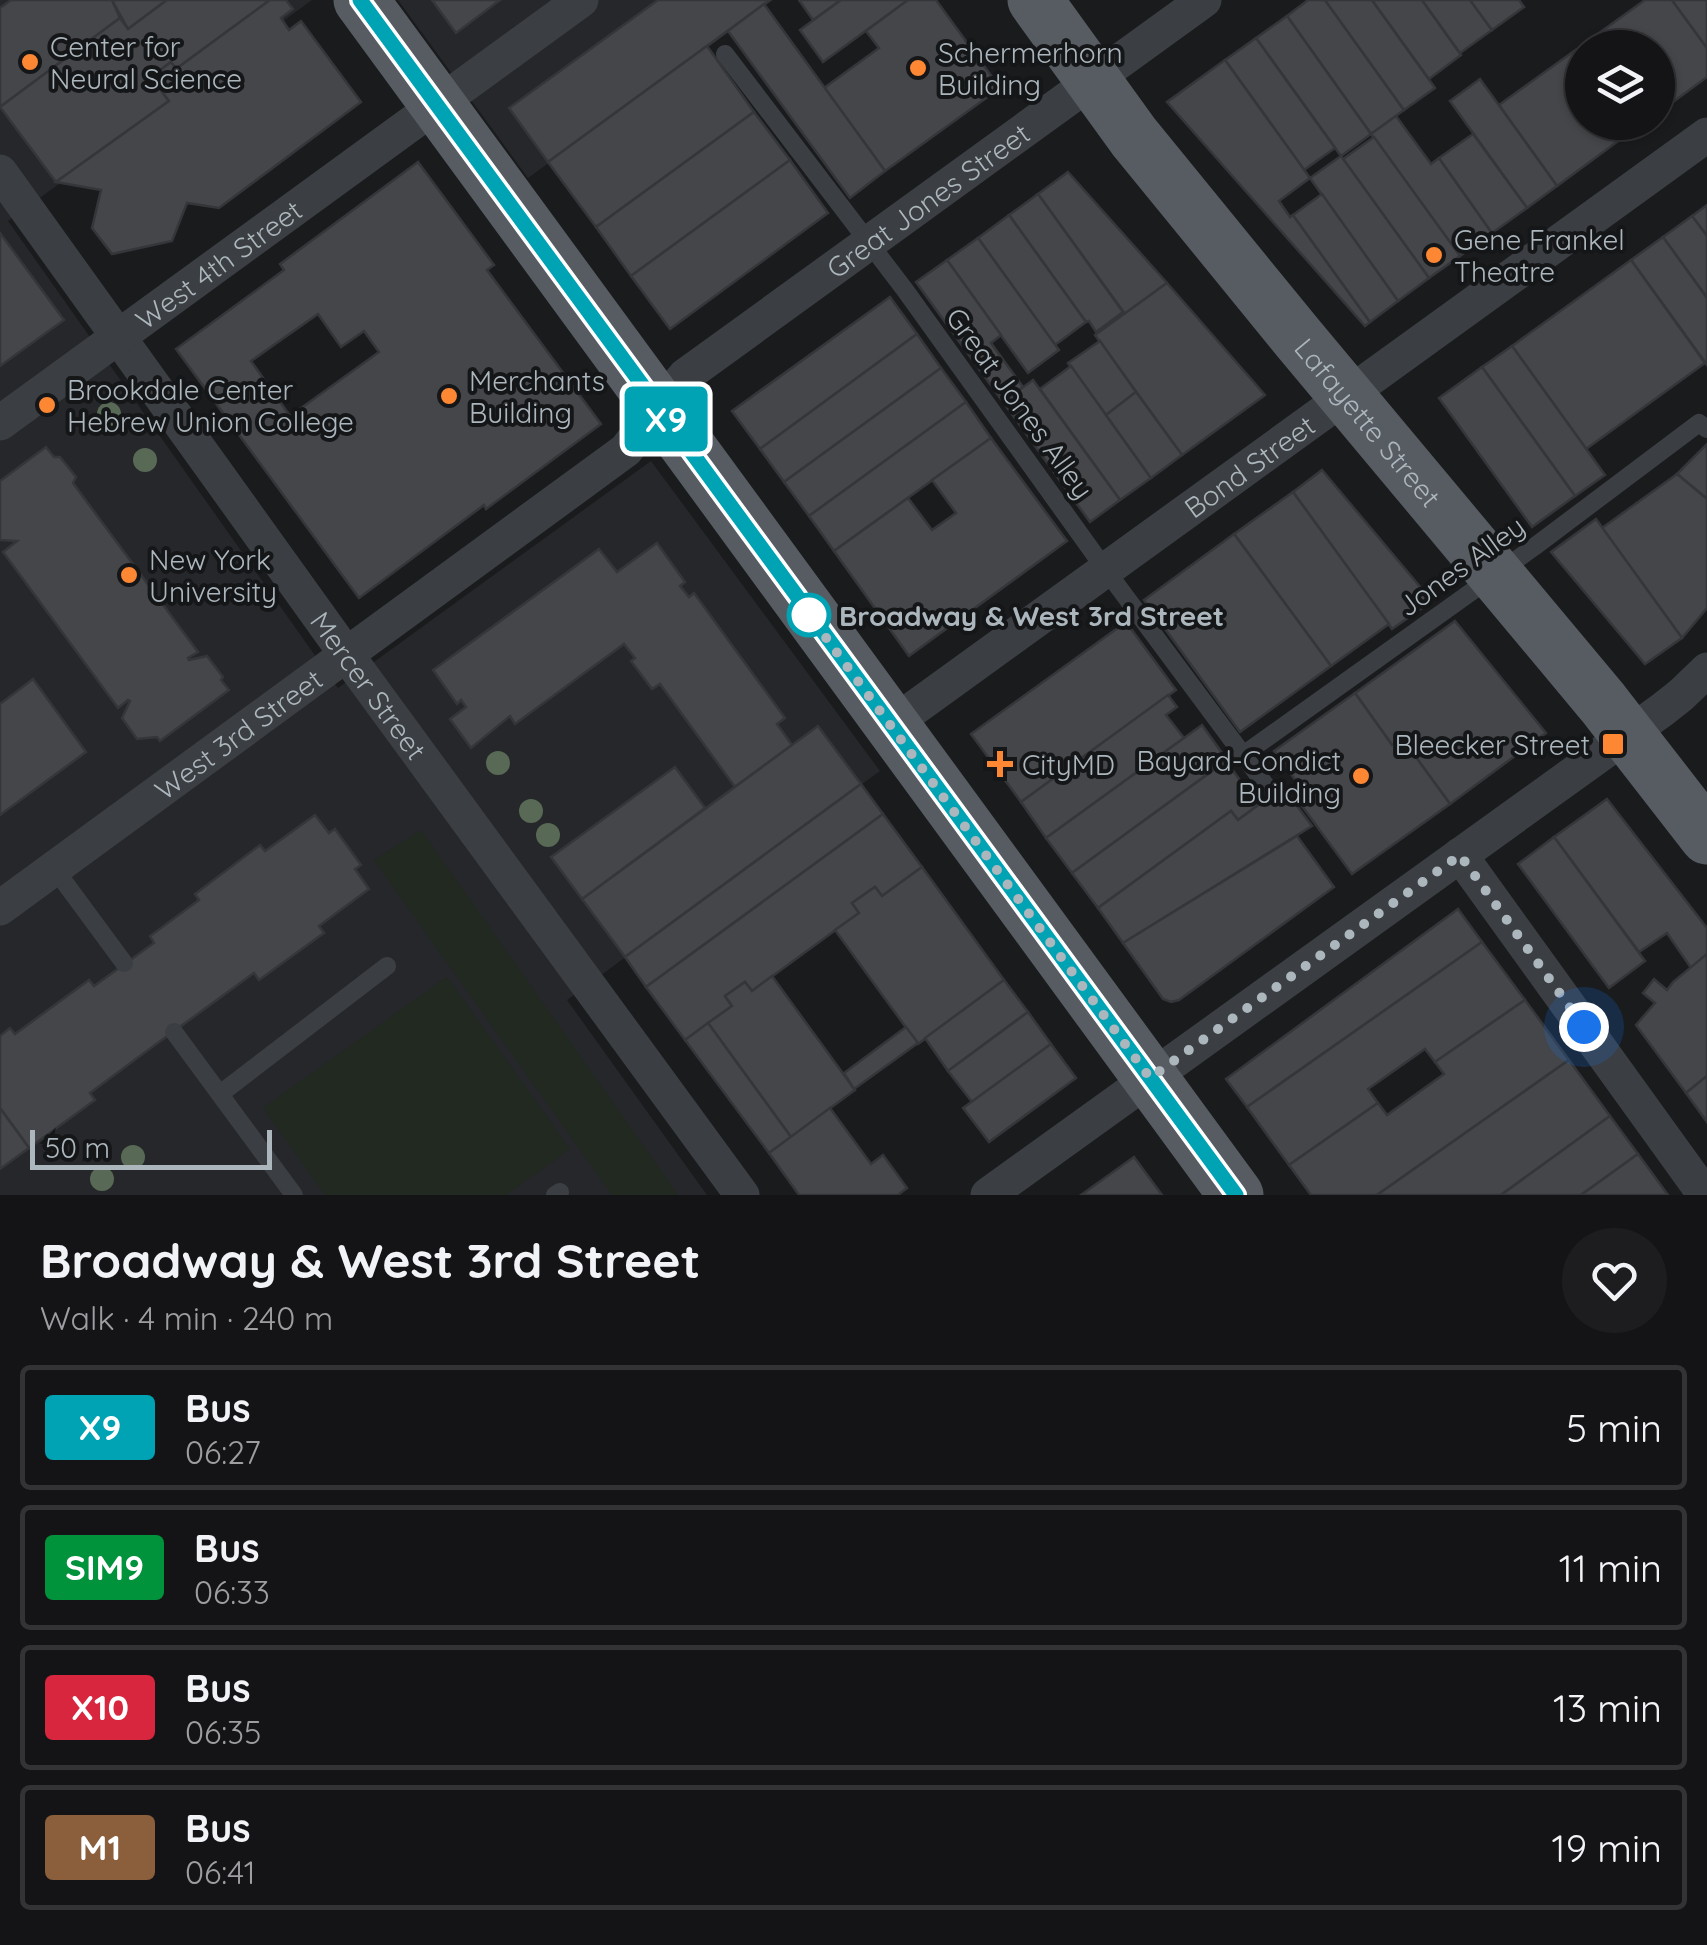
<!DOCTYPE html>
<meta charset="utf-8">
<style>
body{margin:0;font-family:Quicksand,sans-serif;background:#1d1d1f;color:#f1f3f6;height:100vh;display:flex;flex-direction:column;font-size:38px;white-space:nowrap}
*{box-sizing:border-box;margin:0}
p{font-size:32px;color:#9d9ea1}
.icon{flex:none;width:55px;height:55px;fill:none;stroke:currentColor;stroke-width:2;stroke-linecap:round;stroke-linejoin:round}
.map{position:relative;height:1195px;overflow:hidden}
.panel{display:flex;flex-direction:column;background:#141416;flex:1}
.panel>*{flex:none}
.badge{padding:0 20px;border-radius:8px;font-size:35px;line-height:65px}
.buttons{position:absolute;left:1565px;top:30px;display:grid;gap:20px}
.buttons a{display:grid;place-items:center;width:110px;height:110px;border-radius:50%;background:#141416;box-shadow:0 2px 8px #0004,0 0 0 2px #333335;font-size:50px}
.scale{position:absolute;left:30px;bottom:25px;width:242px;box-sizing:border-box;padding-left:10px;border:5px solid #acb6bd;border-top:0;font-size:28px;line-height:35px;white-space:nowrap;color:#acb6bd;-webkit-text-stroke:8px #151618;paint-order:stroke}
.you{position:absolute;width:50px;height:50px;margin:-25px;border:8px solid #fff;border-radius:50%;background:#1a73e8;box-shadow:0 0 0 15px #1a73e833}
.map>.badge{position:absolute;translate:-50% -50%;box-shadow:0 0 0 5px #fff}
.round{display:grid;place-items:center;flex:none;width:105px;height:105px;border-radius:52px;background:#1d1d1f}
.overview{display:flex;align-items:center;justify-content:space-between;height:170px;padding:0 40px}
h1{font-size:48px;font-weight:700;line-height:75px}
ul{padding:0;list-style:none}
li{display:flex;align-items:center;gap:30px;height:125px;margin:0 20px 15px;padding:0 20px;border:5px solid #333335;border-radius:10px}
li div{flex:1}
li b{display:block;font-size:38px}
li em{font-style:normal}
li .badge{min-width:110px;font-weight:700;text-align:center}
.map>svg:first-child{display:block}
.built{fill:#26272a}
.green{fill:#212920}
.building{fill:#44464a;stroke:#343639;stroke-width:2.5;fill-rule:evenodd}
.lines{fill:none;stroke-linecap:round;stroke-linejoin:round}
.service{stroke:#3b3e42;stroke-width:18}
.minor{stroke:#3b3e42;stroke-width:35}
.primary{stroke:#575c62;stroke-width:55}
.tree{fill:#586955}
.line-casing{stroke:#fff;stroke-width:22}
.line{stroke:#00a3b4;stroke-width:15}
.walk{stroke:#acb6bd;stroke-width:10;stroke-dasharray:0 18}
.poi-dot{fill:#fd8733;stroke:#151618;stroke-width:4}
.stop-dot{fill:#fff;stroke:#00a3b4;stroke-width:5}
.labels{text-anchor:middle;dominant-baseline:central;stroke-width:8;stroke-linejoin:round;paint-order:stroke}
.poi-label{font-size:28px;fill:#acb6bd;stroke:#151618;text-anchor:start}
.street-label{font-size:28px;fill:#acb6bd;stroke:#151618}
.stop-label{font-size:28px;font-weight:bold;fill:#acb6bd;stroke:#151618;text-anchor:start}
</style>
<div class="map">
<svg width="1707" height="1195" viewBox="0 0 1707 1195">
<rect width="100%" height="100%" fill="#1a1b1d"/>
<g class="built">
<path d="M0,0H312L8,221L338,688L651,461L880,771L567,1000L707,1195H0Z"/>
<path d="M398,0H773L528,178Z"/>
</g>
<g class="green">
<path d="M421,830L678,1195H612L374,860Z"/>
<path d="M447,977L570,1149L506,1195H325L263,1108Z"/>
</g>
<g class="building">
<path d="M11,0H112L120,18L0,107V8Z"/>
<path d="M112,0H167L128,29Z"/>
<path d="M167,0H270L176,69L171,62L151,77L169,101L56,182L0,107L120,18L128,29Z"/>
<path d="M270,0H286L293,9L281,18L289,30L301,21L361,102L219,208L187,203L172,241L112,254L92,228L101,190L56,182L169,101L151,77L171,62L176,69Z"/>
<path d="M432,0H500L456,33Z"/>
<path d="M658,0H770L548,162L509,108Z"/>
<path d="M799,0H841L813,20Z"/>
<path d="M841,0H908L823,62L800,30Z"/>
<path d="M908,0H936L1000,88L885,171L824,88L879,48L866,31Z"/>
<path d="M1308,0H1325L1404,110L1371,134L1287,16Z"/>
<path d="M1325,0H1372L1435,88L1404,110Z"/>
<path d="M1372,0H1422L1461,55L1429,79Z"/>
<path d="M1422,0H1470L1492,30L1460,53Z"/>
<path d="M1470,0H1519L1524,7L1492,30Z"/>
<path d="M1645,0H1672L1707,48V77L1658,113V48H1582V122H1644L1557,186L1499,105Z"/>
<path d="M1672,0H1707V48Z"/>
<path d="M764,4L885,171L850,198L728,31Z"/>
<path d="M1287,16L1371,134L1341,156L1256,38Z"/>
<path d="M1256,38L1335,148L1304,170L1225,60Z"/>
<path d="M707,46L754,112L596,227L548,162Z"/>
<path d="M1225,60L1310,178L1279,201L1290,217L1293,215L1370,322L1365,326L1167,102Z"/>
<path d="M1480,79L1557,186L1527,208L1450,101Z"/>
<path d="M754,112L790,160L631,276L596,227Z"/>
<path d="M1396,116L1431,164L1439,158L1492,233L1460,256L1371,134Z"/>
<path d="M1473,134L1527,208L1492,233L1439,158Z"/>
<path d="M1374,137L1460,256L1429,278L1343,159Z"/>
<path d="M1341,156L1429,278L1398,301L1310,178Z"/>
<path d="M790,160L828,213L670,329L631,276Z"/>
<path d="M418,162L494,265L487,270L601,424L486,509L484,505L359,598L176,349L284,270L280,264ZM318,314L341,347L364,331L379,352L290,416L251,361Z"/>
<path d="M1068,172L1167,283L1125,314L1038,194Z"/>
<path d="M1038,194L1123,312L1096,332L1089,321L1086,322L1009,215Z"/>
<path d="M1322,194L1398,301L1370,322L1293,215Z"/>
<path d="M1707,205V236L1692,216Z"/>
<path d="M1009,215L1086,322L1055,345L978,238Z"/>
<path d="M1692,216L1707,236V298L1663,237Z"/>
<path d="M0,233L64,320L0,366Z"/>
<path d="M1663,237L1707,298V365L1631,260Z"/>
<path d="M978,238L1059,350L1028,373L947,260Z"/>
<path d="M947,260L1001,335L991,343L1023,387L1003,402L916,282Z"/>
<path d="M1631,260L1705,363L1586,449L1512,346Z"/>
<path d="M1167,283L1265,395L1182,455L1095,335Z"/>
<path d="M890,297L917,334L760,449L732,411Z"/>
<path d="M917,334L941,368L784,482L760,449Z"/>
<path d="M1100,341L1136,392L1106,415L1068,363Z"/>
<path d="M1512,346L1605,475L1575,496L1482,367Z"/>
<path d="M1071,366L1151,478L1120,500L1040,389Z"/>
<path d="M1482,367L1575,496L1532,527L1439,398Z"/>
<path d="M941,368L966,402L809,516L784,482Z"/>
<path d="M1033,380L1120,500L1090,522L1003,402Z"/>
<path d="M1136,392L1182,455L1151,478L1106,415Z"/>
<path d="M966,402L991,438L834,551L809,516Z"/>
<path d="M991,438L1067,541L909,656L834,551L908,498L932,530L956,513L932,480Z"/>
<path d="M1707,444V499L1677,474Z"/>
<path d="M46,447L54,457H60L76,477L73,483L198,652L188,658L189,660L207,656L223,677L221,680L229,690L160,741L157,737L137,739L122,718L130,701L128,700L118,708L3,552L17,541L0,540V481Z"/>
<path d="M1322,470L1432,601L1392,629L1293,492Z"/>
<path d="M1677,474L1707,499V608L1682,638L1602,528Z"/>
<path d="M1293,492L1389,624L1331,666L1234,534Z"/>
<path d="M1596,519L1682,638L1645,664L1551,552Z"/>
<path d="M1234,534L1331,666L1240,732L1144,600Z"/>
<path d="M657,543L685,582L680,586L689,597L694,593L785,718L777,724L792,745L735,787L660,684L652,689L631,661L635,658L624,644L515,724L510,716L471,748L450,719L466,707L461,700L457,704L433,670L599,549L617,572Z"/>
<path d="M1455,621L1546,733L1450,804L1402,738L1392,745L1355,693Z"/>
<path d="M1126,622L1176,690L1021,802L971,734Z"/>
<path d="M33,679L86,752L0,815V704Z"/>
<path d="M1355,693L1392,745L1402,738L1450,804L1352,874L1302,806L1310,800L1274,751Z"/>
<path d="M1168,695L1177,707L1166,715L1184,738L1046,838L1021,802Z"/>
<path d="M1202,725L1227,760L1072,873L1046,838Z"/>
<path d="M818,726L861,784L625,957L582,899Z"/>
<path d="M1226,761L1258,805L1238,820L1231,811L1098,908L1072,873Z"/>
<path d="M675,767L705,808L582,899L551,857Z"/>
<path d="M861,784L883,814L646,987L625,957Z"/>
<path d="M1283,787L1312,826L1123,943L1098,908L1231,811L1238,820Z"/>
<path d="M1607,799L1707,928V954L1691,968L1667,933L1639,952L1554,837Z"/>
<path d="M883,814L922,867L882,896L875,887L852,903L859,913L752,991L745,982L725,996L732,1006L685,1040L646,987Z"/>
<path d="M315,815L329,833L335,829L361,865L355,869L369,889L319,926L324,933L259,980L254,973L144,1053L90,1093L95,1100L29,1148L0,1108V1036L10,1028L15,1034L89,980L94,986L154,943L150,936L199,900L195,894L260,845L265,851Z"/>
<path d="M1297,836L1334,887L1179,1000L1171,1002L1163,999L1123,943Z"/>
<path d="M1554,837L1645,961L1609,988L1518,864Z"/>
<path d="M922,867L1004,980L918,1044L835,930L859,913L852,903L875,887L882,896Z"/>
<path d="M1458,909L1482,942L1247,1107L1226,1079Z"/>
<path d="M1482,942L1525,1000L1435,1062L1425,1049L1368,1089L1378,1103L1289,1165L1247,1107Z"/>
<path d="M1707,954V1076L1686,1093L1636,1025L1655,1003L1643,993L1654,979L1667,990L1673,982Z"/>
<path d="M772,976L855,1090L791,1137L708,1023L732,1006L725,996L745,982L752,991Z"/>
<path d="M1004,980L1028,1012L948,1071L925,1038Z"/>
<path d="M1525,1000L1569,1060L1377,1195H1311L1289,1165L1378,1103L1387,1115L1444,1074L1435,1062Z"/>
<path d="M1028,1012L1051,1044L972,1102L948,1071Z"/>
<path d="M708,1023L791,1137L769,1153L685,1040Z"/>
<path d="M906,1027L918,1043L854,1089L844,1073Z"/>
<path d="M1051,1044L1076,1078L989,1142L963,1108Z"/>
<path d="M1569,1060L1610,1116L1501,1195H1377Z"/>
<path d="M1707,1076V1122L1686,1093Z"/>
<path d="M0,1108L29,1148L0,1169Z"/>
<path d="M830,1108L871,1164L883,1155L907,1188L898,1195H799L769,1153Z"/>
<path d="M1610,1116L1638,1154L1581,1195H1501Z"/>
<path d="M1638,1154L1668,1195H1581Z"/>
<path d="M1134,1157L1162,1195H1081Z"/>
</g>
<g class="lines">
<g class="service">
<path d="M725,54L905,290L1105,569L1267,787"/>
<path d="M1243,755L1534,547L1699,423L1707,429"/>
<path d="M54,868L124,963"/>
<path d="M174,1032L294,1195"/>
<path d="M220,1094L387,966"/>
<path d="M555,1195L560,1192"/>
</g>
<g class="minor">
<path id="s1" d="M0,172L346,654L742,1195"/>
<path id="s2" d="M0,423L581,0"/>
<path id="s3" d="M891,725L1707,135"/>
<path d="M1460,855L1705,1195"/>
<path id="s4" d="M0,908L626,450L658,408L685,376L1204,0"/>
<path d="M988,1195L1662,710L1681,695L1707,670"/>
</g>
<g class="primary">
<path d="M361,0L1236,1195"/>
<path id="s5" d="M1035,0L1134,137L1298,338L1603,703L1707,837"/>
</g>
</g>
<g class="tree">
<circle cx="109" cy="414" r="12"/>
<circle cx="145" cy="460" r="12"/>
<circle cx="498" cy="763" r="12"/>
<circle cx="531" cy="811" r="12"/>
<circle cx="548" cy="835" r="12"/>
<circle cx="133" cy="1157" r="12"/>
<circle cx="102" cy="1179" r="12"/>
</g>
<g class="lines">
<defs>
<path id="line" d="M360,0L1236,1195"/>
</defs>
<use href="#line" class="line-casing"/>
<use href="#line" class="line"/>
<path class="walk" d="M809,615L807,612L1150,1078L1460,855L1584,1027"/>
</g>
<g class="poi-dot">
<circle cx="30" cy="62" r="10"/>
<circle cx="918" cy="68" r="10"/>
<circle cx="1434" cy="255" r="10"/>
<circle cx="449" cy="396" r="10"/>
<circle cx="47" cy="405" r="10"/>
<circle cx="129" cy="575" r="10"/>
<rect x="1601" y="732" width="24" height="24" rx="5"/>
<path d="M995 749h10v10h10v10h-10v10h-10v-10h-10v-10h10z"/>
<circle cx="1361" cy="776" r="10"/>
</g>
<circle class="stop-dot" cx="809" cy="615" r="20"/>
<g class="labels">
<g class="poi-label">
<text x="50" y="46">Center for<tspan x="50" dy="32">Neural Science</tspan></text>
<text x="938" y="52">Schermerhorn<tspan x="938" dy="32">Building</tspan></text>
<text x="1454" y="239">Gene Frankel<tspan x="1454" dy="32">Theatre</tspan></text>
<text x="469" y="380">Merchants<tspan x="469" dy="32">Building</tspan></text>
<text x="67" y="389">Brookdale Center<tspan x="67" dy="32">Hebrew Union College</tspan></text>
<text x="149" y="559">New York<tspan x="149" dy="32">University</tspan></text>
<text x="1590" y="744" text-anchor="end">Bleecker Street</text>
<text x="1341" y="760" text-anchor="end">Bayard-Condict<tspan x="1341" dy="32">Building</tspan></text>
<text x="1022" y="764">CityMD</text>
</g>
<g class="street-label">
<text stroke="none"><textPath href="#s4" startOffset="1170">Great Jones Street</textPath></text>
<text stroke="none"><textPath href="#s2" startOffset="270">West 4th Street</textPath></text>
<text transform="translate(1020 403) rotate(54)">Great Jones Alley</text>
<text stroke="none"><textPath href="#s5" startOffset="538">Lafayette Street</textPath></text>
<text stroke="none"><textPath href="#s3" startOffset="442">Bond Street</textPath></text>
<text transform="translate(1461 566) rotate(-36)">Jones Alley</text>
<text stroke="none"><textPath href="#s1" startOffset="632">Mercer Street</textPath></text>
<text stroke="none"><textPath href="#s4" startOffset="295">West 3rd Street</textPath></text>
</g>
<g class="stop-label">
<text x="839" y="615">Broadway &amp; West 3rd Street</text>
</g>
</g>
</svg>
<div class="buttons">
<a><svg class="icon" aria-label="layers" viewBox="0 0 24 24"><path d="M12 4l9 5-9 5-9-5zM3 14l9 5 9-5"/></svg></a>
</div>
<div class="scale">50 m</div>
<div class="you" style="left:1584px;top:1027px"></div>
<b class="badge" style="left:666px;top:419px;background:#00a3b4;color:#fff">X9</b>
</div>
<section class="panel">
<div class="overview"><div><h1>Broadway &amp; West 3rd Street</h1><p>Walk · 4 min · 240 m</p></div><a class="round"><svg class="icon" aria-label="heart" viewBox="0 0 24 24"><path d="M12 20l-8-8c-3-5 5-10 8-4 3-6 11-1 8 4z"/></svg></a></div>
<ul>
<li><span class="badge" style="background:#00a3b4;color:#fff">X9</span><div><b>Bus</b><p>06:27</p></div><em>5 min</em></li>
<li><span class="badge" style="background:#00933c;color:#fff">SIM9</span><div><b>Bus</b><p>06:33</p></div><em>11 min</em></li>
<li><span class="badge" style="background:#d7263d;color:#fff">X10</span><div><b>Bus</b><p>06:35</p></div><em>13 min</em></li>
<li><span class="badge" style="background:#8b5e3c;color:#fff">M1</span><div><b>Bus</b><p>06:41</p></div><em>19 min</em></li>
</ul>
</section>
